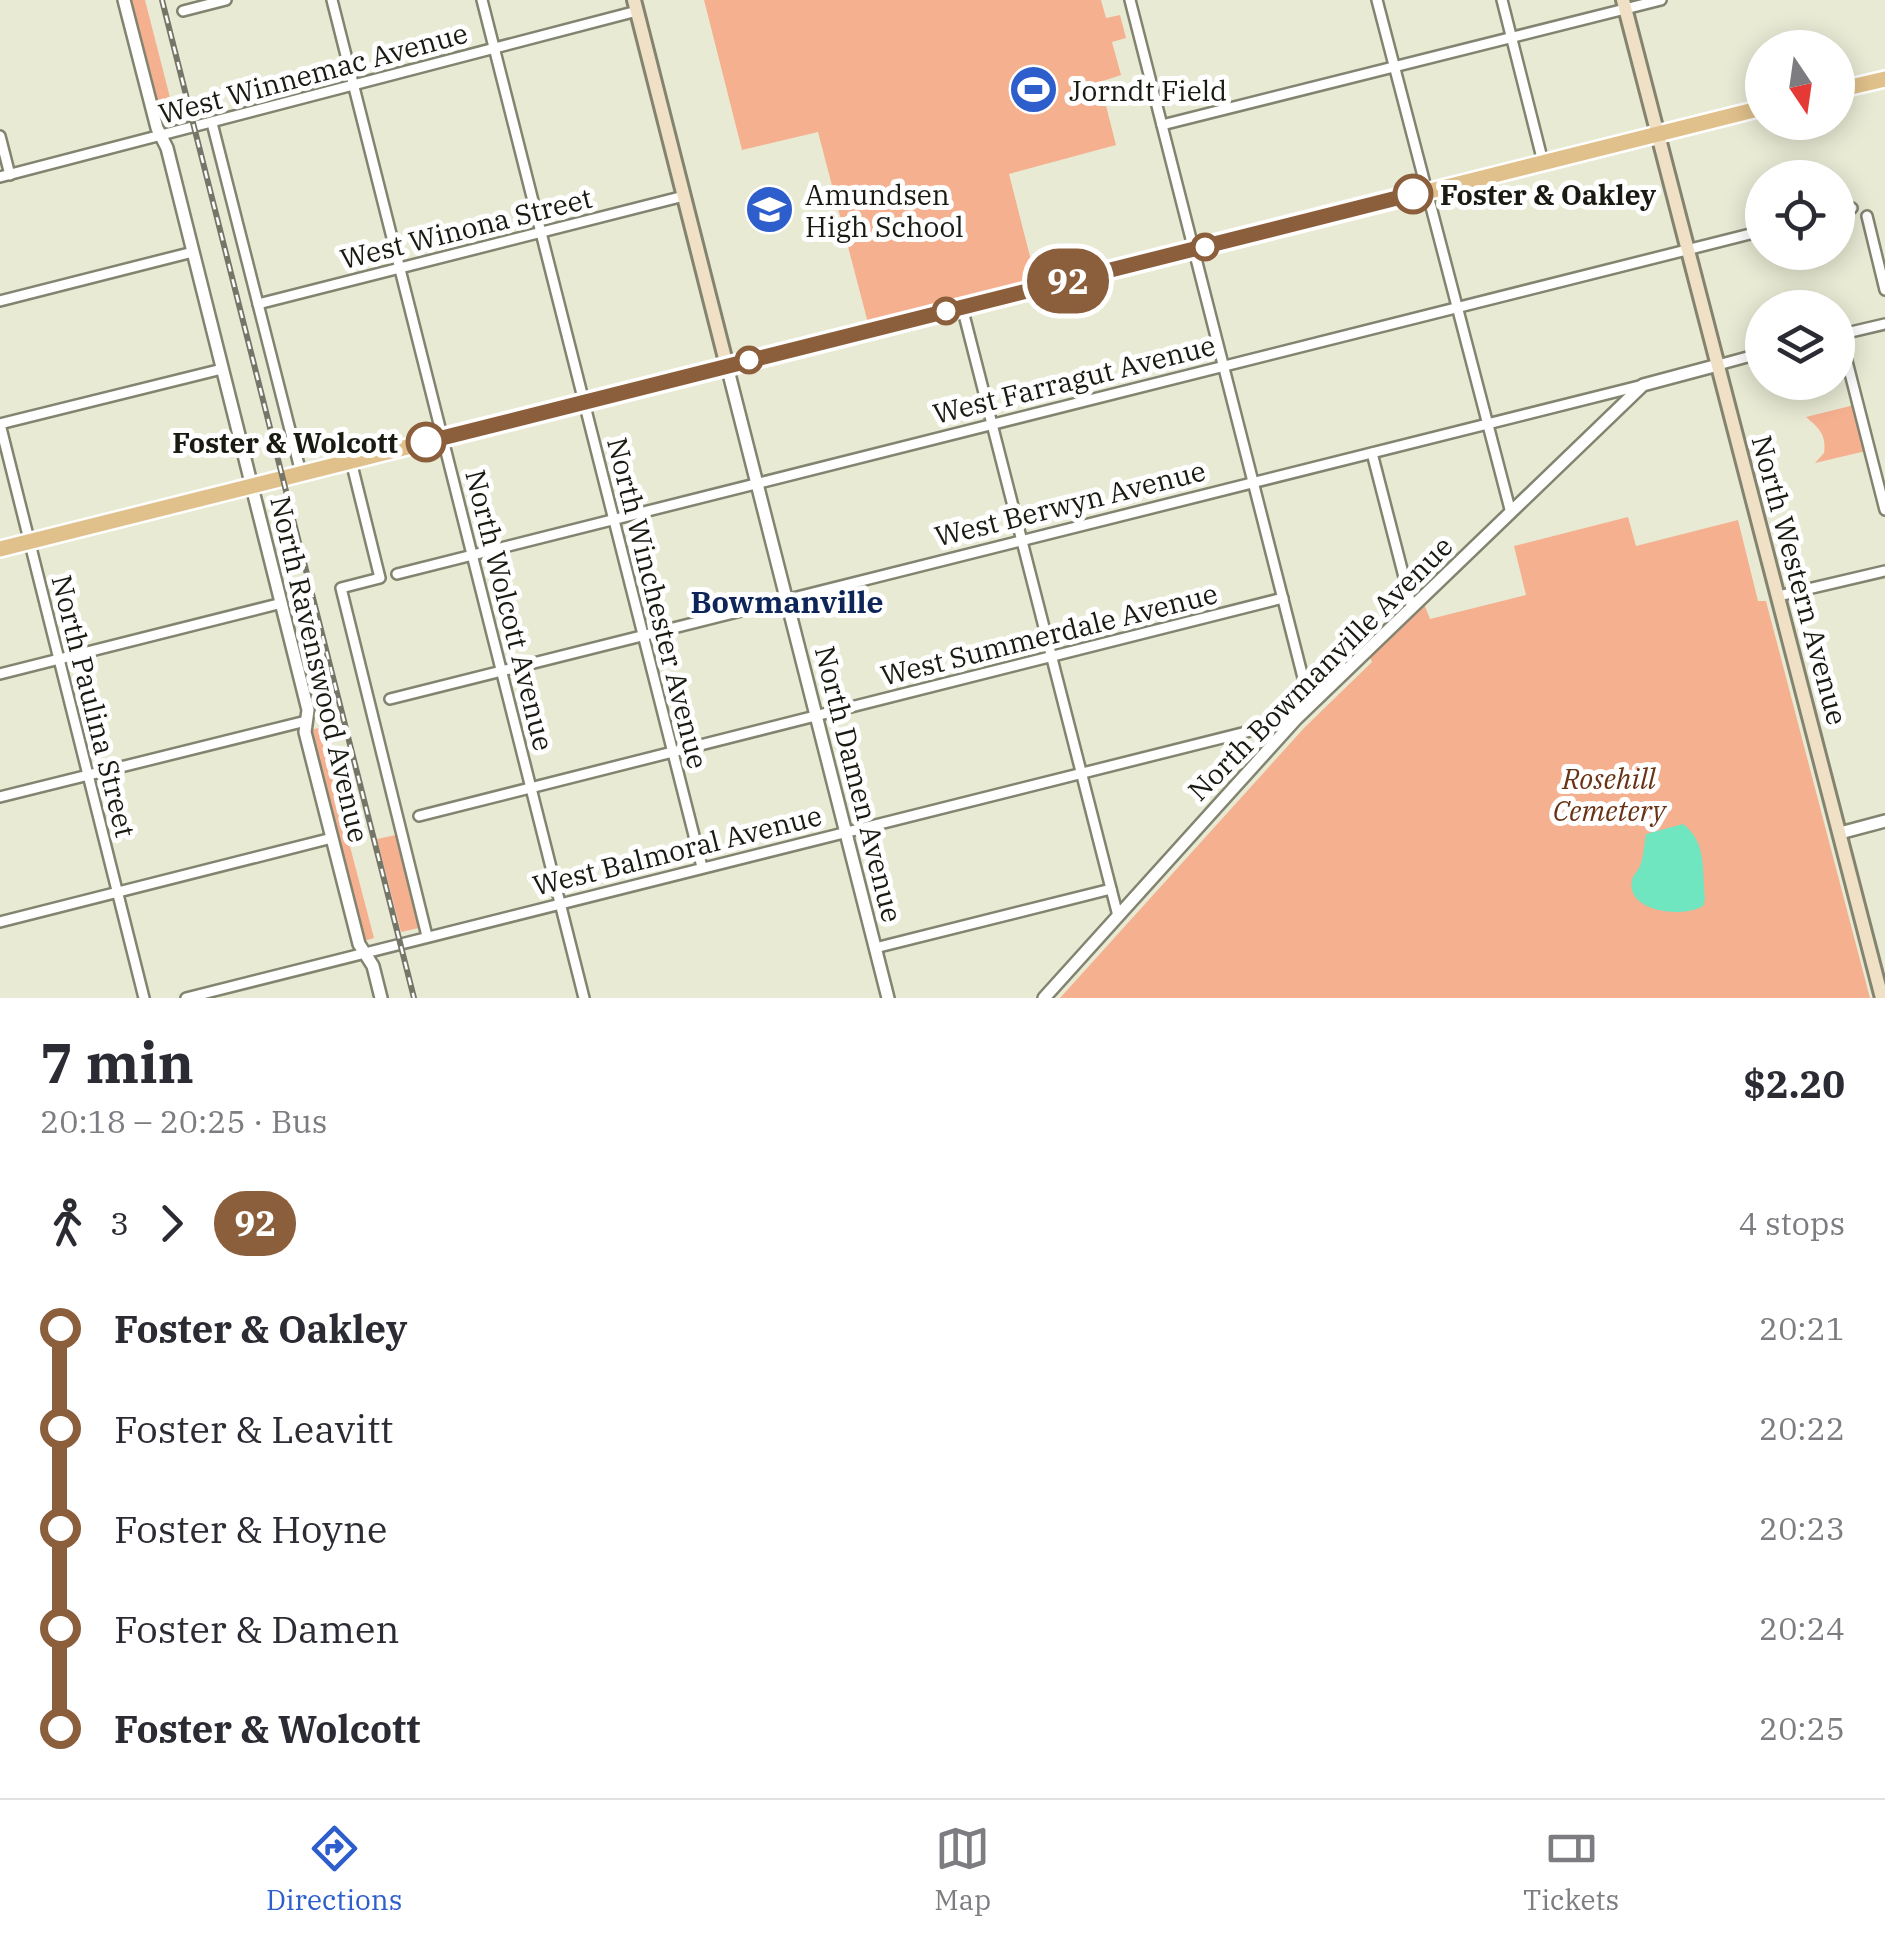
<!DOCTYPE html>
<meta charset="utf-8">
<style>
body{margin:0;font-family:"IBM Plex Serif",serif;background:#f7f7f7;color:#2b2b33;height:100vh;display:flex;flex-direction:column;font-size:38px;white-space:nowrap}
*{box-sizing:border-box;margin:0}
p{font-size:32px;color:#7c7c81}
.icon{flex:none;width:55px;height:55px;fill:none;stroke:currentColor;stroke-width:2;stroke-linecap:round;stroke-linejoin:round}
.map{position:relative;height:998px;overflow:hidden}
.sheet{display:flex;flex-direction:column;background:#fff;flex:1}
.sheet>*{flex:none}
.badge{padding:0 20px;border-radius:32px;font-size:35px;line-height:65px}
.needle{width:65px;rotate:167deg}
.buttons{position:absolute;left:1745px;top:30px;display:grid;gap:20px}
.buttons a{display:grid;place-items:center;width:110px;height:110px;border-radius:50%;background:#fff;box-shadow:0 5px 25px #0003;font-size:50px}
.map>.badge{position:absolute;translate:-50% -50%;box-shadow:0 0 0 5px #fff}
.legs{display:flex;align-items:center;gap:15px;height:110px;padding:0 40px;font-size:32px}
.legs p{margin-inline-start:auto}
.headline{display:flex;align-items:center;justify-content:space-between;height:170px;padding:0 40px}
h1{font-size:55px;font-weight:700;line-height:75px}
ul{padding:0 40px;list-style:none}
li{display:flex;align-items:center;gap:35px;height:100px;font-size:38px}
li i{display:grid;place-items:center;width:15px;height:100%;margin:0 12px;background:currentColor}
li i::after{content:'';width:25px;height:25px;margin:-12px;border:8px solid;border-radius:50%;background:#fff}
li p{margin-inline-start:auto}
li:first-child i{background:linear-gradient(#0000 50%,currentColor 0)}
li:last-child i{background:linear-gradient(currentColor 50%,#0000 0)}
.dock{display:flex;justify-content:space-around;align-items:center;height:140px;border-top:2px solid #e1e1e2;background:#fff;font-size:28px;color:#7c7c81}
.dock a{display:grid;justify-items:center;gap:5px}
.dock .on{color:#2e5dcc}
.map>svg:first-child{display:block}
.green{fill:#f5b090}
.water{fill:#6fe5c0}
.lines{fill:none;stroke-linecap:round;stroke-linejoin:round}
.minor-casing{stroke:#838470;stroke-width:14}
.tertiary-casing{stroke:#838470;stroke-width:16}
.secondary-casing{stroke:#838470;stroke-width:18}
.primary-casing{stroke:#fff;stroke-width:20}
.minor{stroke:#fff;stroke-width:9}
.tertiary{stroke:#fff;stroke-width:11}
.secondary{stroke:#f0e0c5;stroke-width:12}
.primary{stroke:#e1c18b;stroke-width:15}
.rail-casing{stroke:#767668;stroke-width:6}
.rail{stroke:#fff;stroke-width:2.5;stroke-dasharray:8;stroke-linecap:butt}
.line-1-casing{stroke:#fff;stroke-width:22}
.line-1{stroke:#8b5e3c;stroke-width:15}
.stop-1-dot{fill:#fff;stroke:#8b5e3c;stroke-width:5}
.labels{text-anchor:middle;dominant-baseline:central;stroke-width:10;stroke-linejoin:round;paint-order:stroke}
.street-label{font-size:28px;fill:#1a1a12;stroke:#fff}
.poi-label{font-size:28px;fill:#1a1a12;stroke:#fff;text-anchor:start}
.stop-label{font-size:28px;font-weight:bold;fill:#1a1a12;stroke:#fff;text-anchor:start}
.park-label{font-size:28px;font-style:italic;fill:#6a3215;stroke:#fff}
.neighbourhood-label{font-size:30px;font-weight:bold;fill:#0e255a;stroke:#fff}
</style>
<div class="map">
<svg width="1885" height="998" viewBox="0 0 1885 998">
<rect width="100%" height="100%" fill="#e9ead4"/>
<g class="green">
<path d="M129,0H145L176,121L162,125Z"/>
<path d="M704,0H1101L1106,18L1120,15L1126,38L1112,42L1121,75L1100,82L1116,145L1009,174L1036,280L868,323L818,132L742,150Z"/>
<path d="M1854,405L1866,451L1815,463L1824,453C1827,435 1818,427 1806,417Z"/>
<path d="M1628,517L1636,546L1738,520L1758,601H1766L1870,998H1060L1304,728L1372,662L1369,655L1424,604L1430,619L1526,595L1514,546Z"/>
<path d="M319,728L374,938L364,941L310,730Z"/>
<path d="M396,835L419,928L401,932L377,839Z"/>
</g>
<path class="water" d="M1683,824C1707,842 1702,870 1705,899L1703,906C1681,919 1625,911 1632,880C1633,875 1638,871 1640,866C1644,856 1644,844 1646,834Z"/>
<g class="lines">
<defs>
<g id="minor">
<path d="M332,0L584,998"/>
<path d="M482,0L702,867"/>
<path d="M1130,0L1310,705"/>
<path d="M1377,0L1511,513"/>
<path d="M1502,0L1543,162"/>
<path d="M183,11L226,0"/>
<path d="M212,123L301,473"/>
<path d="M1162,125L1661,0"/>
<path d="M0,136L10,175"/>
<path d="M0,177L637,11"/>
<path d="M1838,212L1852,208"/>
<path d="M1867,216L1885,290"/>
<path d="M0,301L193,252"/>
<path d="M258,304L684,196"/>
<path d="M962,307L1118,916"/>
<path d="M1840,334L1885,510"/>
<path d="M1838,335L1885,324"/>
<path d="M1718,365L1762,353"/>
<path d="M1372,453L1412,608"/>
<path d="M351,461L380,578L341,588L427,936"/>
<path d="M397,574L1762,231"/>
<path d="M1778,596L1885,571"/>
<path d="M0,674L282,603"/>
<path d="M390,699L1643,385"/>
<path d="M0,797L306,721"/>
<path d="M419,816L1283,598"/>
<path d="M0,922L332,838"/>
<path d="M875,948L1111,889"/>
<path d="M144,998L0,424L222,369"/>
<path d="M186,998L1294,720"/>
</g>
<g id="tertiary">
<path d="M124,0L157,128L167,148L308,710L305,732L359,944L373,966L381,998"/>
<path d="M727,366L888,998"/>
<path d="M1840,833L1885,821"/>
<path d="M1044,998L1296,719L1643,385L1718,365"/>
</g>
<g id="secondary">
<path d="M634,0L727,366"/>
<path d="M1623,0L1882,998"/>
</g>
<g id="primary">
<path d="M1838,90L1885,79"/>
<path d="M0,549L1762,108"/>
</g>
</defs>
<use href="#minor" class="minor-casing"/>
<use href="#tertiary" class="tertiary-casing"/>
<use href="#secondary" class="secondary-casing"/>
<use href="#primary" class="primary-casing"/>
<use href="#minor" class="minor"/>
<use href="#tertiary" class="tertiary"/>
<use href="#secondary" class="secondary"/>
<use href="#primary" class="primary"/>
<defs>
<path id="rail" d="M162,0L414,998"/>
</defs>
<use href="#rail" class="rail-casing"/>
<use href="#rail" class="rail"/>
</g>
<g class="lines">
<defs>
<path id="line-1" d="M426,442L1413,194"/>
</defs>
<use href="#line-1" class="line-1-casing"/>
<use href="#line-1" class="line-1"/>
</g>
<defs>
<symbol id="stadium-disc" viewBox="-11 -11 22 22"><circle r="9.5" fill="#2e5dcc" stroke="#fff"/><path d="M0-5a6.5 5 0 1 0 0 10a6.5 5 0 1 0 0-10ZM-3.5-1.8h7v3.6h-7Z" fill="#fff"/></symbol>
<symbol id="school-disc" viewBox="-11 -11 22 22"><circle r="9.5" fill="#2e5dcc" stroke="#fff"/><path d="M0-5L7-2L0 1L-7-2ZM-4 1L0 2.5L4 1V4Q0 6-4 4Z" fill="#fff"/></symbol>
</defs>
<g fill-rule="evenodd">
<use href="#stadium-disc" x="1006" y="62" width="55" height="55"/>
<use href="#school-disc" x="742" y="182" width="55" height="55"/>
</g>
<g class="stop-1-dot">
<circle cx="1413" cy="194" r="18"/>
<circle cx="1205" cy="247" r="12"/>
<circle cx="946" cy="311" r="12"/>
<circle cx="749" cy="360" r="12"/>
<circle cx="426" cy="442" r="18"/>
</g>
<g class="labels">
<g class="street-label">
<text transform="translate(313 73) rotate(-15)">West Winnemac Avenue</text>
<text transform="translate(466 228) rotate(-14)">West Winona Street</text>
<text transform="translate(1074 379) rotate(-14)">West Farragut Avenue</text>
<text transform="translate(1070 503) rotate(-14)">West Berwyn Avenue</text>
<text transform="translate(1800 580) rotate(75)">North Western Avenue</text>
<text transform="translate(658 603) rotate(76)">North Winchester Avenue</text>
<text transform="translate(510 610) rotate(76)">North Wolcott Avenue</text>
<text transform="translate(1049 634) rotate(-14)">West Summerdale Avenue</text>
<text transform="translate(1320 668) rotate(-45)">North Bowmanville Avenue</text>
<text transform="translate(320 669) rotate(77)">North Ravenswood Avenue</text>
<text transform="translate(94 706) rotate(76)">North Paulina Street</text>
<text transform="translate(859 784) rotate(76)">North Damen Avenue</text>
<text transform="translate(677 850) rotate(-14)">West Balmoral Avenue</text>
</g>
<g class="poi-label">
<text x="1069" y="90">Jorndt Field</text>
<text x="805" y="194">Amundsen<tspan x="805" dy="32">High School</tspan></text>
</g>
<g class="stop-label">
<text x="1440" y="194">Foster &amp; Oakley</text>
<text x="398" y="442" text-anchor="end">Foster &amp; Wolcott</text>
</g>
<g class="park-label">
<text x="1609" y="778">Rosehill<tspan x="1609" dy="32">Cemetery</tspan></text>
</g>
<g class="neighbourhood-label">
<text x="787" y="601">Bowmanville</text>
</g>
</g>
</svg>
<div class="buttons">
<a><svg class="needle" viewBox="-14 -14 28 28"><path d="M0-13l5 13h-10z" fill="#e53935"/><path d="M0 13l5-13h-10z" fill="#7c7c81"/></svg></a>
<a><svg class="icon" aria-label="locate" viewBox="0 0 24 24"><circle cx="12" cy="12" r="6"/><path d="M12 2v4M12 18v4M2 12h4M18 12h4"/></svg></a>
<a><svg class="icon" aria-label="layers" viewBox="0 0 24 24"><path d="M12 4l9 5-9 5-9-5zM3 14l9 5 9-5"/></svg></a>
</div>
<b class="badge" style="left:1068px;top:281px;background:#8b5e3c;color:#fff">92</b>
</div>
<section class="sheet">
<div class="headline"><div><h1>7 min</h1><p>20:18 – 20:25 · Bus</p></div><b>$2.20</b></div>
<div class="legs"><svg class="icon" aria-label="walk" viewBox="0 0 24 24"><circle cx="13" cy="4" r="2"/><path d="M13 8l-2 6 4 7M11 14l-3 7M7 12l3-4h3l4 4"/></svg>3<svg class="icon" aria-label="forward" viewBox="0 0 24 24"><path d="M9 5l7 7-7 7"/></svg><b class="badge" style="background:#8b5e3c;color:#fff">92</b><p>4 stops</p></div>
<ul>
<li><i style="color:#8b5e3c"></i><b>Foster &amp; Oakley</b><p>20:21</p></li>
<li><i style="color:#8b5e3c"></i><span>Foster &amp; Leavitt</span><p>20:22</p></li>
<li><i style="color:#8b5e3c"></i><span>Foster &amp; Hoyne</span><p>20:23</p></li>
<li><i style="color:#8b5e3c"></i><span>Foster &amp; Damen</span><p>20:24</p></li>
<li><i style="color:#8b5e3c"></i><b>Foster &amp; Wolcott</b><p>20:25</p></li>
</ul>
</section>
<nav class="dock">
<a class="on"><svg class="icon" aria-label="directions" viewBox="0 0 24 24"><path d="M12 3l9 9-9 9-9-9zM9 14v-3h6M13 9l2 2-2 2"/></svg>Directions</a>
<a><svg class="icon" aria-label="map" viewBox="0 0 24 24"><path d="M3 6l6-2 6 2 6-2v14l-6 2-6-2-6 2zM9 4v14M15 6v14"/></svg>Map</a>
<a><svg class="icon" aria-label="tickets" viewBox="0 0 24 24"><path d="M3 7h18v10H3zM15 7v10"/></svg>Tickets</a>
</nav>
